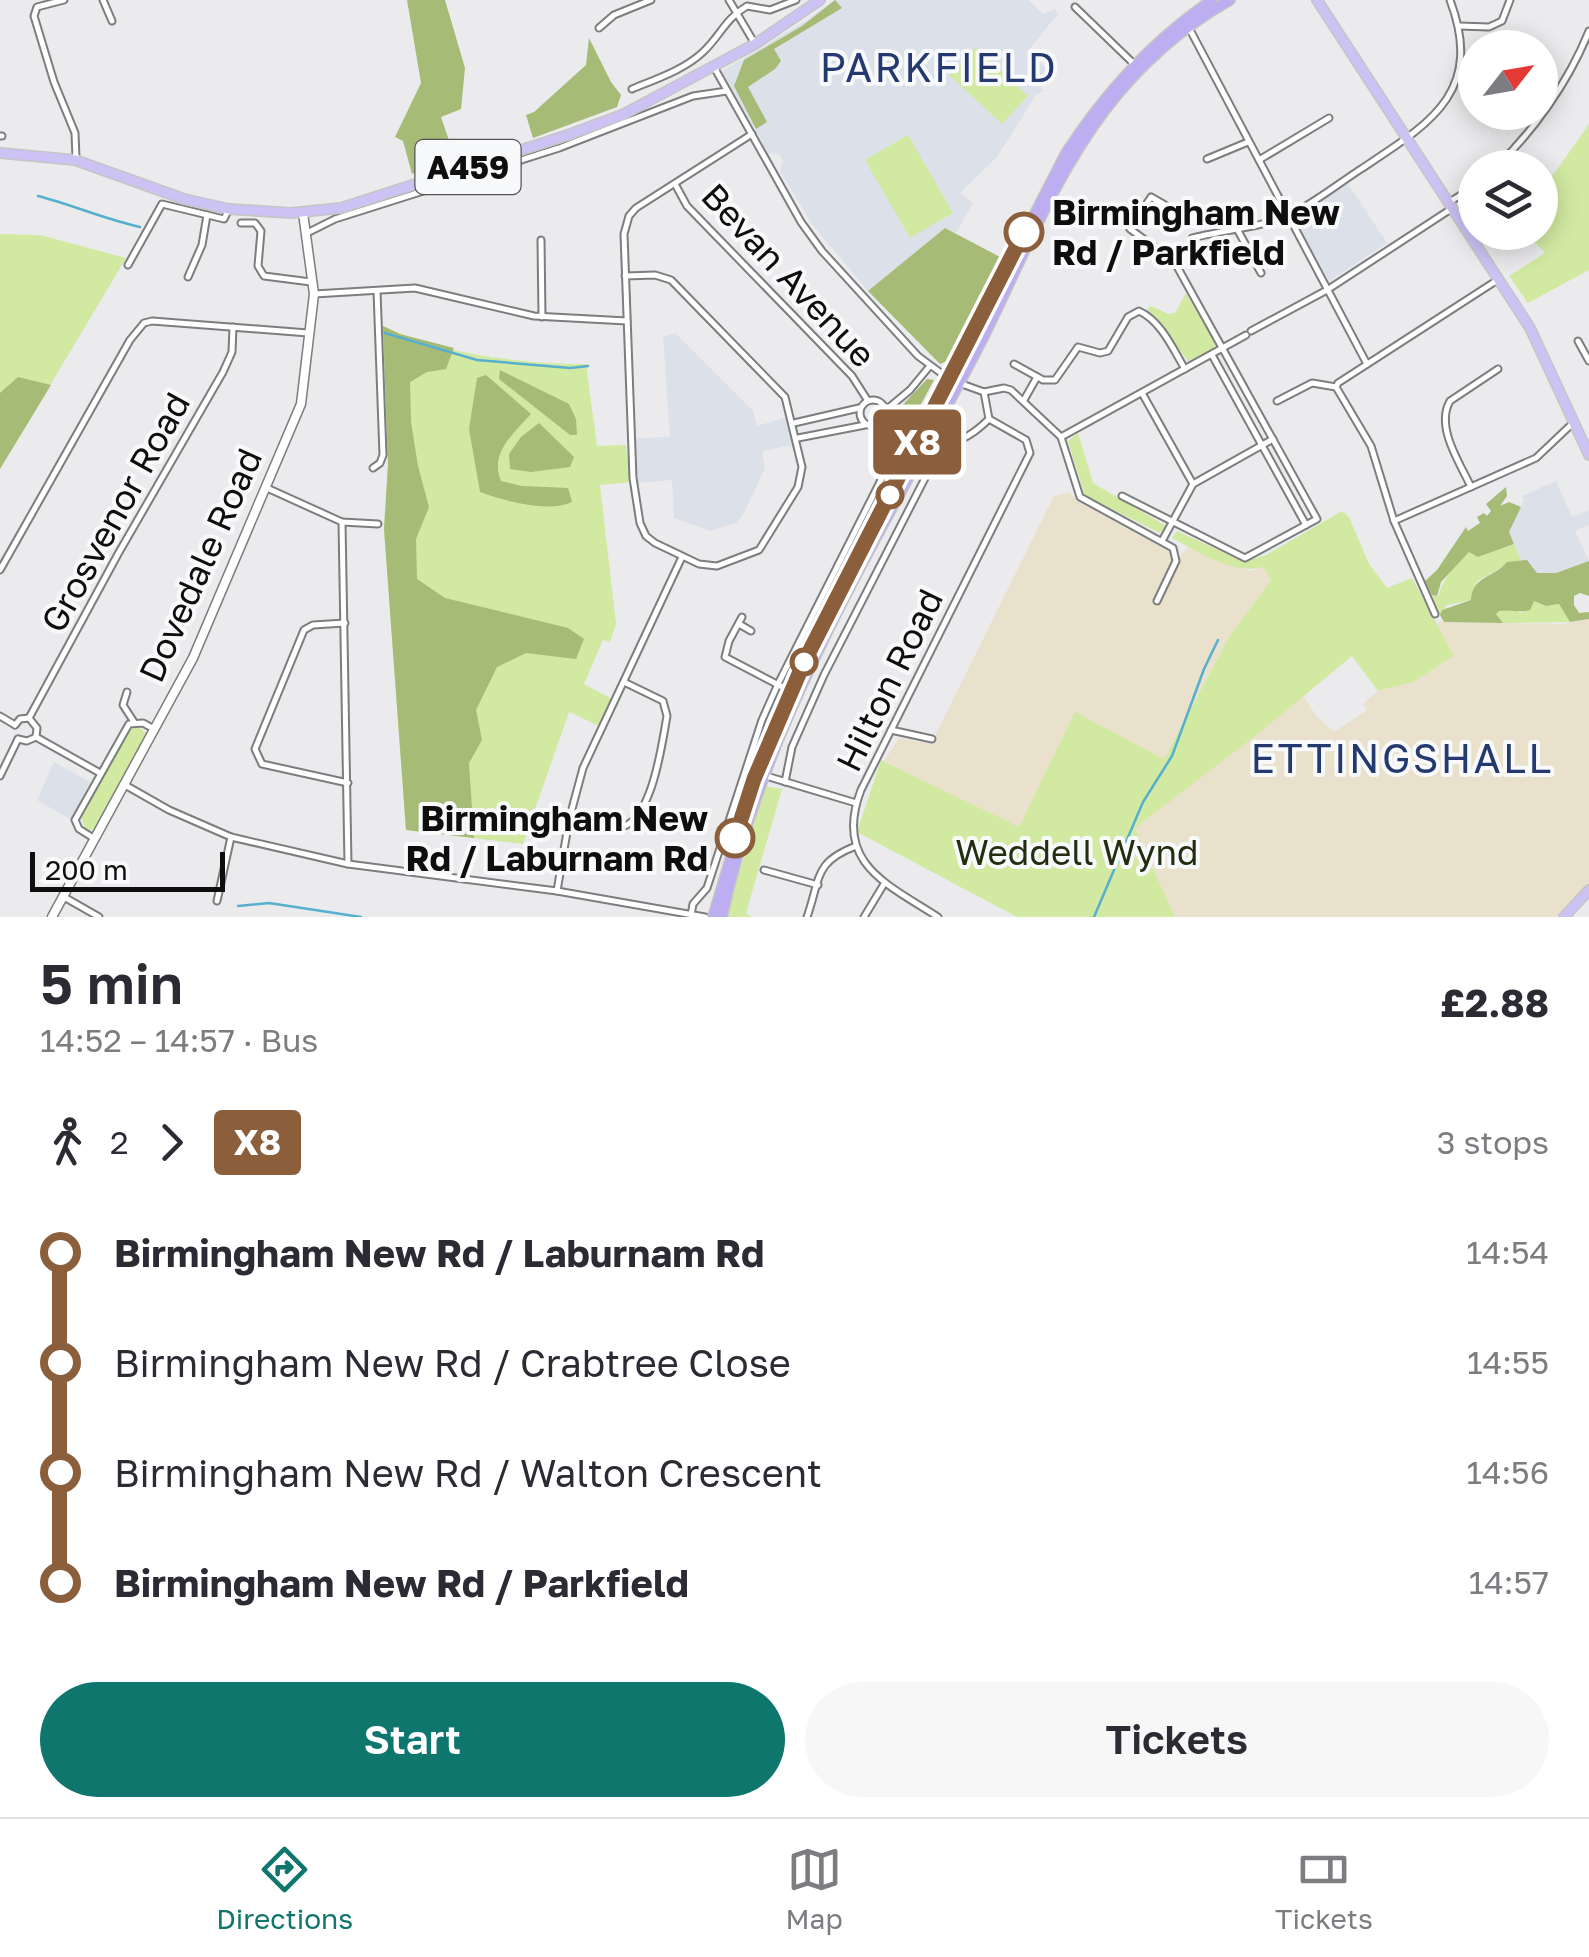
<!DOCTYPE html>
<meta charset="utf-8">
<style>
body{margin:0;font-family:"Golos Text",sans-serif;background:#f7f7f7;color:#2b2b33;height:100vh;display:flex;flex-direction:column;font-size:38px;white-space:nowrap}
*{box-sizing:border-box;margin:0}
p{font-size:32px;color:#7c7c81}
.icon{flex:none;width:55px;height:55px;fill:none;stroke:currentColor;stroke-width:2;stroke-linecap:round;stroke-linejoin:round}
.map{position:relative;height:917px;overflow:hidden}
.sheet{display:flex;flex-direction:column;background:#fff;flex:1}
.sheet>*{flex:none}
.badge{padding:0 20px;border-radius:8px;font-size:35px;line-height:65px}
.needle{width:65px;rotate:59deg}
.tools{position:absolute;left:1458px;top:30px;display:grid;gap:20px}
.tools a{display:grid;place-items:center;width:100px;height:100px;border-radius:50%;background:#fff;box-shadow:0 5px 25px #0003;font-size:50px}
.scale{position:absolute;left:30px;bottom:25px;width:195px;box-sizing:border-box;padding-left:10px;border:5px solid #0e0e0f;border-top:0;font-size:28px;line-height:35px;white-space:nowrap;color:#0e0e0f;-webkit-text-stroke:8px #f8f9fa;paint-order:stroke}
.map>.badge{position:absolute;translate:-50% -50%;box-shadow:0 0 0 5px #fff}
.legs{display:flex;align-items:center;gap:15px;height:110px;padding:0 40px;font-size:32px}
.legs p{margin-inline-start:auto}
.headline{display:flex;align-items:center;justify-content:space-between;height:170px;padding:0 40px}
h1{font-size:55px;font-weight:600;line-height:75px}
.primary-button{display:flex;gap:20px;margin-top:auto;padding:20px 40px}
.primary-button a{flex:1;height:115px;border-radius:60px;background:#0f766e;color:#fff;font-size:40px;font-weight:600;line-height:115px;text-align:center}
.primary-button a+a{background:#f7f7f7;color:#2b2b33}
ul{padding:0 40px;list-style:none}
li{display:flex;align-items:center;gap:35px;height:110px;font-size:38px}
li i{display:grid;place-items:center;width:15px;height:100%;margin:0 12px;background:currentColor}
li i::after{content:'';width:25px;height:25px;margin:-12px;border:8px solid;border-radius:50%;background:#fff}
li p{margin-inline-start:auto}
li:first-child i{background:linear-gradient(#0000 50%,currentColor 0)}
li:last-child i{background:linear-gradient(currentColor 50%,#0000 0)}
.tabs{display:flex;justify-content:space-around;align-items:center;height:140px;border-top:2px solid #e1e1e2;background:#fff;font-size:28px;color:#7c7c81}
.tabs a{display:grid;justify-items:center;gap:5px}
.tabs .current{color:#0f766e}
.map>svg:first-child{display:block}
.built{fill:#dce0e8}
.industrial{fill:#e9e1cc}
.green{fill:#d2e9a2}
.forest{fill:#a6bb76}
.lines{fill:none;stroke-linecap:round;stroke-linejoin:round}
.stream{stroke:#56afcf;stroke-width:2.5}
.minor-casing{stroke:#7c7d7e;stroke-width:9}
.tertiary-casing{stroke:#7c7d7e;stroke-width:11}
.primary-casing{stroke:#c5c5c5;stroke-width:12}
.trunk-casing{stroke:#c5c5c5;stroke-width:12}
.minor{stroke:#fff;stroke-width:5}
.tertiary{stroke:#fff;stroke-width:8}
.primary{stroke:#cdc2f4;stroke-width:9}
.trunk{stroke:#bcaef0;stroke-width:9}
.line-1-casing{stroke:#fff;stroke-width:22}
.line-1{stroke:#8b5e3c;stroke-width:15}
.stop-1-dot{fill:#fff;stroke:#8b5e3c;stroke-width:5}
.labels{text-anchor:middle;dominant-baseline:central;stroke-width:8;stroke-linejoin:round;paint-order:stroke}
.shield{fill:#f8f9fa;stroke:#545456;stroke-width:2.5}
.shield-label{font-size:32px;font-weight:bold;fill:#0e0e0f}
.stop-label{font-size:35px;font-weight:bold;fill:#0e0e0f;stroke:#f8f9fa;text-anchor:start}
.street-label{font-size:35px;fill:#0e0e0f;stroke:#f8f9fa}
.park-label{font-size:35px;fill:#242d0f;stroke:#f8f9fa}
.quarter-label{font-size:40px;letter-spacing:2.5px;fill:#253971;stroke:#f8f9fa}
</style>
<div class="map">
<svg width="1589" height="917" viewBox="0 0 1589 917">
<rect width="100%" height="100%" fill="#ebebed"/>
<g class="built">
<path d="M834,0H1028L1043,14L1055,9L1058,14L1027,52L1047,69L1035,83L1044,90L1036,95L997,157L960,193L973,203L956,233L945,228L868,291L812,224L780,171L783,160L779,154L768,153L722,71L807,20Z"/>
<path d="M1348,184L1387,243L1329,281L1294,219Z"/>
<path d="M675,333L753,411L757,426L787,417L792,445L762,451L765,468L744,513L736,523L710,531L674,518L672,480L638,483L636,438L670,437L663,337Z"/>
<path d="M1556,481L1572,517L1589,510V525L1575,531L1589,561L1530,582L1509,532L1524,500L1522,496Z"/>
<path d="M54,762L90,782L72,820L37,800Z"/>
</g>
<g class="industrial">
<path d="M1069,492L1079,502L1180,557L1188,547L1250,571L1263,567L1271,580L1229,637L1164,759L1075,713L1019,828L884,761L899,738L931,744L1054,496Z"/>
<path d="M1589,619V884L1556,917H1175L1135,828L1303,696L1318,718L1334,732L1367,710L1363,704L1378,691L1413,682L1453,657L1436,622L1563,624Z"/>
</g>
<g class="green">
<path d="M976,47L1028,96L1002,124L949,75Z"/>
<path d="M1589,124V270L1528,303L1509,276L1545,253L1526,233L1540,232V188L1556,171Z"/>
<path d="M908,135L953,213L910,238L865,160Z"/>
<path d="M0,234L40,235L126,258L0,469Z"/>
<path d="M1186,293L1215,342L1214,348L1188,361L1147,309L1151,306L1168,314L1175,313Z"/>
<path d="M383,326C439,354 524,364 586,364L597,446L626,445L630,482L600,485L616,624L610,642L603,640L584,684L612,699L599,726L569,712L523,844L406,830L384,529L388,465Z"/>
<path d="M1078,433L1093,483L1166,526L1160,533L1085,496L1068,441Z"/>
<path d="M1342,511L1349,517L1369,564L1387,588L1412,578L1454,656L1413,682L1378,691L1352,656L1259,733L1135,828L1175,917H1017L857,832L881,760L1019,827L1075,712L1164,759L1229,637L1271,580L1263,567C1234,575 1198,552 1172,538L1177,531L1244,562L1266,555Z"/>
<path d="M1514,544L1521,560C1505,563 1492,574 1477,581L1471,600L1447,605L1440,615L1432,595L1438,596C1444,578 1455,564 1470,552L1478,557Z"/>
<path d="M1533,601L1546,606L1559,604L1570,622L1503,623L1496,614L1499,610L1512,609L1521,613Z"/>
<path d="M138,726L147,734L144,740L96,830H86L81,817L130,729Z"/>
<path d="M765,786L782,789L746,913L752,917H726Z"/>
</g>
<g class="forest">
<path d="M407,0H445L465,68L461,109L441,117L455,158L412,174L403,141L395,137L421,83Z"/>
<path d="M835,0L842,8L774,49L781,61L775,69L748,87L767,122L756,129L734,86L744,60L802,26Z"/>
<path d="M589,38L611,82L621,95L617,107L533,138L526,115L534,112L586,65Z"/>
<path d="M945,228L1002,258L950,360L940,364L868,291Z"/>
<path d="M383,326L400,334L454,348L446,369L427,372L410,382L411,422L418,466L429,507L416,539L417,579L445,598L568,628L584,639L576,659L526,653L497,667L476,710L482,740L469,763L474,838L406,830L384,529L388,465Z"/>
<path d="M500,370L569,404L576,419L577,435H570L499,379Z"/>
<path d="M486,375L531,414C514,433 489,453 501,481L522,486L568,488L572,502C548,513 504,501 480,492L469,429L477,378Z"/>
<path d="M18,377L51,385L0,469V393Z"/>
<path d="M927,379L934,380L894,454L886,436L892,416Z"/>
<path d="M539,423L574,457L570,467L531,472L510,469L509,454L521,437Z"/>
<path d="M1506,487L1507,496L1500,506L1509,502L1521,507L1509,532L1514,544L1478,557L1469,552L1441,582L1437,596L1432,595L1425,581L1437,570L1466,527L1468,531L1480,523L1477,517L1484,513L1487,516L1491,511L1486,504Z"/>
<path d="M1527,560L1537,573H1556L1589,561V596L1580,593L1574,596V605L1579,613L1589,612V619L1570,622L1559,604L1546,606L1534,601L1530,610C1519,613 1510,609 1499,611L1496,614L1503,623L1444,622L1440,615L1442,610L1471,600C1472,576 1494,578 1507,562Z"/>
</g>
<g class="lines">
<g class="stream">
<path d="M38,196C73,205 104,219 140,227"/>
<path d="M385,333L477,360L570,368L588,366"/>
<path d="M238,906L269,903L361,917"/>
<path d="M1094,917L1143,802L1172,756L1204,669L1218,640"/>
</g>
<defs>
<g id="minor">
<path d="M64,0L37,7L34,16L54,82L75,133L76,158"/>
<path d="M103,0L112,21"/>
<path d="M729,0L755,44"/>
<path d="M1075,7L1134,64"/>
<path d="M1188,26L1367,364"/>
<path d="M1459,26L1489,27L1502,21L1510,0"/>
<path d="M599,28L614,15L651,0"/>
<path d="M714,67L801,222L822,251L918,356L949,379"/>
<path d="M632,89C656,79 684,70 703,52C721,35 725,19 747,6L770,10L796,0"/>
<path d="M0,136H2"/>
<path d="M1207,159L1248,142"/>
<path d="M1259,160L1329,118"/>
<path d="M1495,168C1534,131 1569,81 1589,31"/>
<path d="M675,184L687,206L852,376L868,401"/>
<path d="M1448,203L1475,186"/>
<path d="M241,223H255L261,231L258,266L264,276L311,282"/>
<path d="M1236,227L1261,273"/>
<path d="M307,233L335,219L559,148L693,96L727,91"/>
<path d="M1192,238C1219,231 1267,226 1290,215C1314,203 1338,184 1361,169C1429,124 1485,93 1450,0"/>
<path d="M541,240L542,317"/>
<path d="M128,265L162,204L224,219L229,209"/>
<path d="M625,276L655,275L671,280L785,397L802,467L798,487L759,550L717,566L699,564L655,543L646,536L640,523L633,478L624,234L629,216L636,208L752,134"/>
<path d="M188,277L202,245L207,215"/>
<path d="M314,294L415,288L534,316L627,321"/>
<path d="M1251,331L1327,290L1451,209"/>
<path d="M1578,341L1589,361"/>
<path d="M1212,355L1306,525"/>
<path d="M1014,364L1043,380H1055L1078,347L1100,353L1108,351L1128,317L1139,311C1161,321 1173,349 1185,369"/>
<path d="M1336,387L1371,446L1394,521L1435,614"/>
<path d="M1336,387L1338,383L1499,279"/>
<path d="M984,392L1004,388L1011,390L1061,437L1080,497L1173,548L1176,561L1157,601"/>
<path d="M1142,393L1193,484"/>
<circle cx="873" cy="413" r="13"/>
<path d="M1024,400L1037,377"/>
<path d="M1277,401L1312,383L1336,387"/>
<path d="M886,410L910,390L929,367"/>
<path d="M794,423L859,408"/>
<path d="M1061,437L1246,335"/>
<path d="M798,438L865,425"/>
<path d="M927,443C954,446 970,438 989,419"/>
<path d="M373,468L380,463L383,455L377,291"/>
<path d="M1471,487C1460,463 1435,427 1450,401L1498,369"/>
<path d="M267,488L342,522L378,524"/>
<path d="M1122,496L1245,558L1317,519L1174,261L1130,229L1151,197L1165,205L1174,219"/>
<path d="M1394,521L1536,458L1574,422"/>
<path d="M342,522L348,864"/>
<path d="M1162,541L1193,484L1273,439"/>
<path d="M0,570L130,340L144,323L152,321L308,333"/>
<path d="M742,617L729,641L725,657L790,691"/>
<path d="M345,623L313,625L304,630L255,749L262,764L348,783"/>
<path d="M739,624L751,631"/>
<path d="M127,692L123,705L134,722"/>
<path d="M0,716L15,725"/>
<path d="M29,718L118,554L223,372L232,352L233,327"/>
<path d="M15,725L20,719L29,718L37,728L36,737"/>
<path d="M891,730L932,739"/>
<path d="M36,737L100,773"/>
<path d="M18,739L27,741L36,737"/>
<path d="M763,775L856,803"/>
<path d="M0,776L18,739"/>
<path d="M785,782L792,747L824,675L942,445"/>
<path d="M125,785L169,810L231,837L348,864L557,891L705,917"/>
<path d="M569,820C584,823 601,829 617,828C652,826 662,743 667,716L663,701L626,683"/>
<path d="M95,839L79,829L75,820L129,724L143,723L154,729"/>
<path d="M764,870L818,885"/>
<path d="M557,891L569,820L583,768L682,557"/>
<path d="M64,897L99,917"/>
<path d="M217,901L231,837"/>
<path d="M691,915L693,904L707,888L762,720L778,684L886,470L878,426"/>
<path d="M807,917C821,877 814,862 856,846"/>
<path d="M864,917L884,884"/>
<path d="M938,917C887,884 833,863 861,790L1030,453L1026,440L989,419L984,392L959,383"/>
</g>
<path id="tertiary" d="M52,917L193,658L301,404L314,294L303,213"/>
<g id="primary">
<path d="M1317,0L1530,328L1589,455"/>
<path d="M0,153L75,160L184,199L229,209L291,213L341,208L568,135L622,115L755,44L820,0"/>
<path d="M1564,917L1589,890"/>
</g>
<g id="trunk">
<path d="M713,917L754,779L790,691L1066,153C1105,93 1152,41 1212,0"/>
<path d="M722,917C767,710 884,530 980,344C1020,265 1051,181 1105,110C1138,66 1182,27 1230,0"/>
</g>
</defs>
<use href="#minor" class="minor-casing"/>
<use href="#tertiary" class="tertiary-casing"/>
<use href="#primary" class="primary-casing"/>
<use href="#trunk" class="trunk-casing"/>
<use href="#minor" class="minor"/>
<use href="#tertiary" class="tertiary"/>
<use href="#primary" class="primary"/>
<use href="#trunk" class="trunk"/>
</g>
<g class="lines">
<defs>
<path id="line-1" d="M735,838L754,779L805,660L1024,232"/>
</defs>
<use href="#line-1" class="line-1-casing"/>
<use href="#line-1" class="line-1"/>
</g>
<g class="stop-1-dot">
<circle cx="1024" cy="232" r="18"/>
<circle cx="890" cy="495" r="12"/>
<circle cx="804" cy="662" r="12"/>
<circle cx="735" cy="838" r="18"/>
</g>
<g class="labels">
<rect class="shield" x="415.5" y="140" width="105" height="54" rx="8"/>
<g class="shield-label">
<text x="468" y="167">A459</text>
</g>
<g class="stop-label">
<text x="1052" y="212">Birmingham New<tspan x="1052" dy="40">Rd / Parkfield</tspan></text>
<text x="708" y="818" text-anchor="end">Birmingham New<tspan x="708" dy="40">Rd / Laburnam Rd</tspan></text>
</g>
<g class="street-label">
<text transform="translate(789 275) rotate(47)">Bevan Avenue</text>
<text transform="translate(115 512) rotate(-61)">Grosvenor Road</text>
<text transform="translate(200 565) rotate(-66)">Dovedale Road</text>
<text transform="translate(889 680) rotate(-64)">Hilton Road</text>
</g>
<g class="park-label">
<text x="1077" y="852">Weddell Wynd</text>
</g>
<g class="quarter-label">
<text x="939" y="67">PARKFIELD</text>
<text x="1402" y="758">ETTINGSHALL</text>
</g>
</g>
</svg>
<div class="tools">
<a><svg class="needle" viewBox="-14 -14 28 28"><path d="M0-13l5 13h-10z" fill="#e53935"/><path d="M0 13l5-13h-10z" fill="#7c7c81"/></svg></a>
<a><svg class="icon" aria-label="layers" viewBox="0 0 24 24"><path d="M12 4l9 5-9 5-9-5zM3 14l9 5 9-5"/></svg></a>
</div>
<div class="scale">200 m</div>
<b class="badge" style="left:917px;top:442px;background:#8b5e3c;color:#fff">X8</b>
</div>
<section class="sheet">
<div class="headline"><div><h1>5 min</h1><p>14:52 – 14:57 · Bus</p></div><b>£2.88</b></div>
<div class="legs"><svg class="icon" aria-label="walk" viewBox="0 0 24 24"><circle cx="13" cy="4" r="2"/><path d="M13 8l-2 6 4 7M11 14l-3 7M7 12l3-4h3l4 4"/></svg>2<svg class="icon" aria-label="forward" viewBox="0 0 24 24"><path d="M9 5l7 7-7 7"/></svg><b class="badge" style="background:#8b5e3c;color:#fff">X8</b><p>3 stops</p></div>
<ul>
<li><i style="color:#8b5e3c"></i><b>Birmingham New Rd / Laburnam Rd</b><p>14:54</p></li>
<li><i style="color:#8b5e3c"></i><span>Birmingham New Rd / Crabtree Close</span><p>14:55</p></li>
<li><i style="color:#8b5e3c"></i><span>Birmingham New Rd / Walton Crescent</span><p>14:56</p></li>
<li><i style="color:#8b5e3c"></i><b>Birmingham New Rd / Parkfield</b><p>14:57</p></li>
</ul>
<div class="primary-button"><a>Start</a><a>Tickets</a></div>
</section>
<nav class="tabs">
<a class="current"><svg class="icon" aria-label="directions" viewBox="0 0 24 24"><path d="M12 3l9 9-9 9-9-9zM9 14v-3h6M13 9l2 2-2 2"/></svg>Directions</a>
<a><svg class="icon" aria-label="map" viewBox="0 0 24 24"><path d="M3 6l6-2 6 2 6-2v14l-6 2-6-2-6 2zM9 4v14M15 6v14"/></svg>Map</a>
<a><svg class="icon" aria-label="tickets" viewBox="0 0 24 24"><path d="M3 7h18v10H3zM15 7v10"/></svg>Tickets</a>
</nav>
